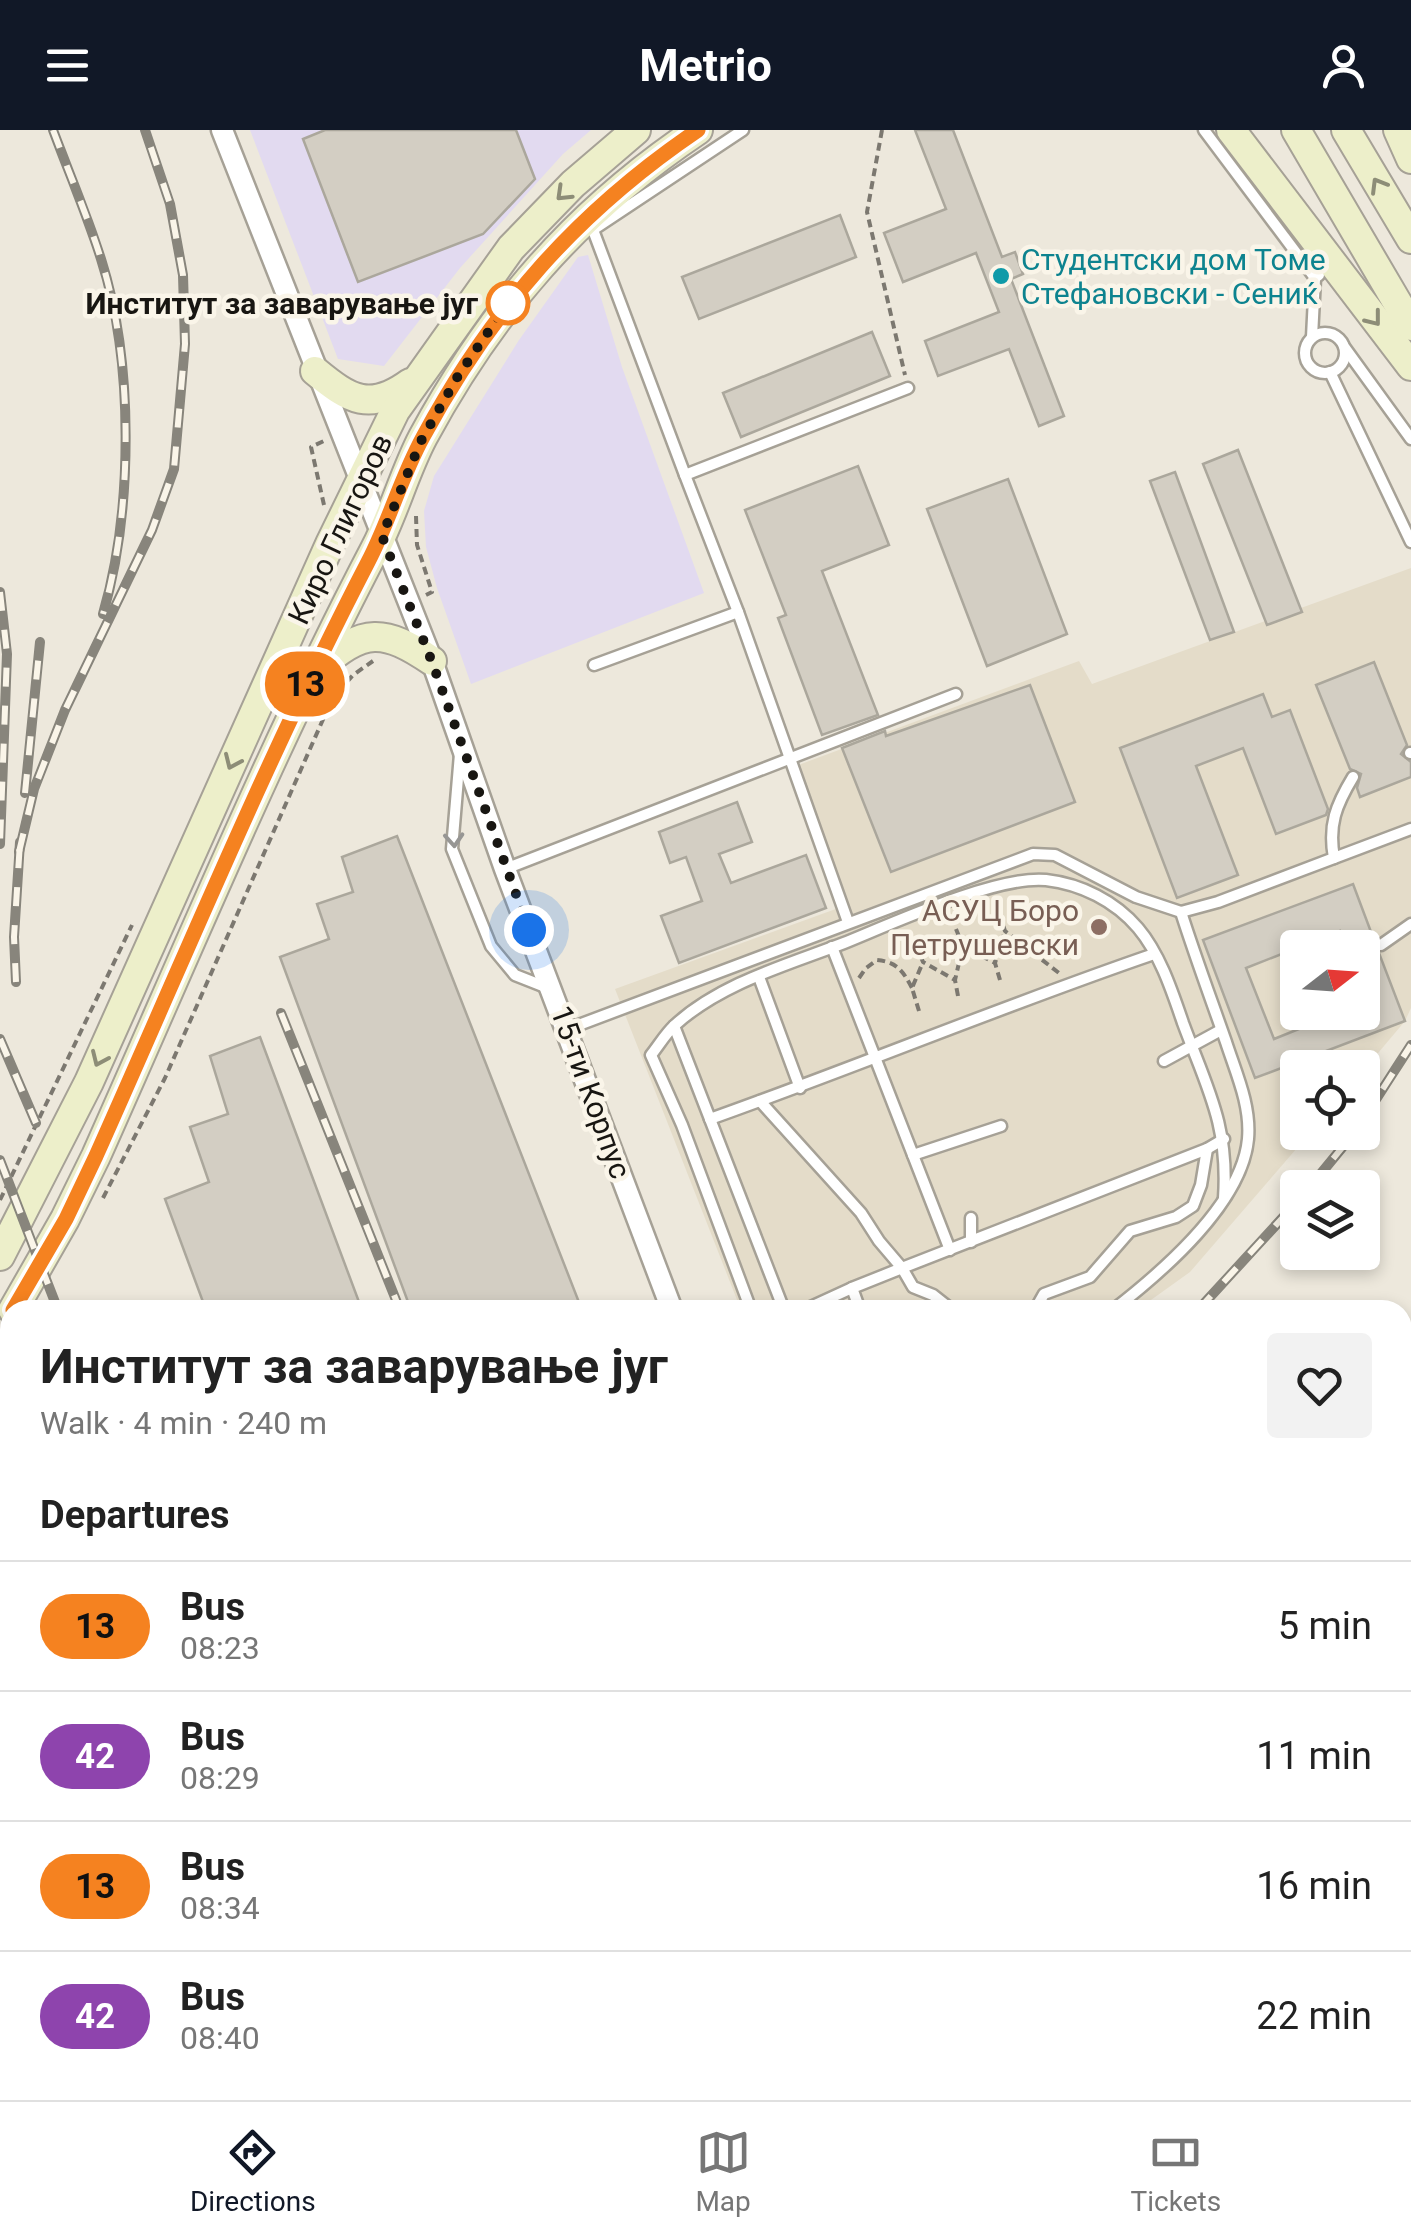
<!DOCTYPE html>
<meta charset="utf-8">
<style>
body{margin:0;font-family:Roboto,sans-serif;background:#f2f2f2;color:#222;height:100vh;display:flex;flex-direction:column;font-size:38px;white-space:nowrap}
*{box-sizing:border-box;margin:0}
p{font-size:32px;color:#767676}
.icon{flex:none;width:55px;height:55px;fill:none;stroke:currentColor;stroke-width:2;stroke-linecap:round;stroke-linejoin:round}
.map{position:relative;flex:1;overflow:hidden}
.sheet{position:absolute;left:0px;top:1170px;width:1412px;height:800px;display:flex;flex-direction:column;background:#fff;border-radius:30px 30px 0 0;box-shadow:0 5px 15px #0003}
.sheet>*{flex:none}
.badge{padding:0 20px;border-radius:32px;font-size:35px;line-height:65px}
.needle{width:65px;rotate:73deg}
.tools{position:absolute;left:1280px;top:800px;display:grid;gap:20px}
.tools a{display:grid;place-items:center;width:100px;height:100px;border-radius:10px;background:#fff;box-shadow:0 5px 15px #0003;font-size:50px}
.you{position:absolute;width:50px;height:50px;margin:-25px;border:8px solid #fff;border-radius:50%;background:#1a73e8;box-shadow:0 0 0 15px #1a73e833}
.map>.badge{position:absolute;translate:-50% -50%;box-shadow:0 0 0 5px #fff}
h2{padding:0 40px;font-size:38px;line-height:90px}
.round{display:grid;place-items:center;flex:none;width:105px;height:105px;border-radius:10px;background:#f2f2f2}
.headline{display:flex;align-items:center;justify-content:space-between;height:170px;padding:0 40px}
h1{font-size:48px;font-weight:700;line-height:75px}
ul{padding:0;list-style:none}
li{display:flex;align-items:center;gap:30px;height:130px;padding:0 40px;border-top:2px solid #e0e0e0}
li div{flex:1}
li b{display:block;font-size:38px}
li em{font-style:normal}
li .badge{min-width:110px;font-weight:700;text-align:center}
header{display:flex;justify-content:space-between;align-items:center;height:130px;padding:0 40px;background:#111827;color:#fff;font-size:45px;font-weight:700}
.menu{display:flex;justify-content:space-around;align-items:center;height:140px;border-top:2px solid #e0e0e0;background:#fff;font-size:28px;color:#767676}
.menu a{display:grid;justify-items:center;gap:5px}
.menu .on{color:#111827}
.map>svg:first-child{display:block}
.built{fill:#e4dcc9;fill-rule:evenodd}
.industrial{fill:#e2daf0}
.green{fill:#e3d2aa}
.building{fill:#d3cec3;stroke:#aba79c;stroke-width:2.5;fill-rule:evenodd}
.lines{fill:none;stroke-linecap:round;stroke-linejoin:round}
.lane-casing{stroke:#a6a196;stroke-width:15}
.street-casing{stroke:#a6a196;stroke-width:25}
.secondary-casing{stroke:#a6a196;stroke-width:32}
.path{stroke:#7c7870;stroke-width:4;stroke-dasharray:8 5;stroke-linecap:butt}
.lane{stroke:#fff;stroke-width:10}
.street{stroke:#fff;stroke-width:20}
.secondary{stroke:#edefca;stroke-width:28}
.rail-casing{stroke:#88857c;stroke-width:10}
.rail{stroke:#faf5e9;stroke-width:6;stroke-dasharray:19;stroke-linecap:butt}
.oneway{stroke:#8d8d77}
.oneway2{stroke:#979694}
.line-casing{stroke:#fff;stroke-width:22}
.line{stroke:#f58220;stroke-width:15}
.walk{stroke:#181612;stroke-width:10;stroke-dasharray:0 18}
.culture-dot{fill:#0f9aa8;stroke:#faf5e9;stroke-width:4}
.stop-dot{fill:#fff;stroke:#f58220;stroke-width:5}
.education-dot{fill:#8d6e63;stroke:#faf5e9;stroke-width:4}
.labels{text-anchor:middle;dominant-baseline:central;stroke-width:9;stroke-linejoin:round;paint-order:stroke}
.culture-label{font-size:30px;fill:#0d838f;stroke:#faf5e9;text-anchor:start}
.stop-label{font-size:30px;font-weight:bold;fill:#181612;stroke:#faf5e9;text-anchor:end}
.street-label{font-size:30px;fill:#181612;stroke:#faf5e9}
.education-label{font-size:30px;fill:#785e54;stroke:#faf5e9;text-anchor:end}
</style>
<header><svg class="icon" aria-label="menu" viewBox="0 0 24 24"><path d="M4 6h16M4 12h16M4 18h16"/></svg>Metrio<svg class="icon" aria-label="person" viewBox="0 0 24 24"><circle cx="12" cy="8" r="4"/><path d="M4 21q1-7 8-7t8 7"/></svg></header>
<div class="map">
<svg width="1411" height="1970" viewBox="0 0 1411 1970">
<rect width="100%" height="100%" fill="#ede8dc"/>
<path class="built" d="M1411,438V878L1405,891L1363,941L1362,938H1298V1002L1310,1003L1190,1142L1137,1180H741L615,859L844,776L793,637L1079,531L1092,554ZM1298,818H1362V882H1298Z"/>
<g class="industrial">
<path d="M250,0H591L563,24L460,138L384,236L338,229Z"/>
<path d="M588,125L622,237L704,463L471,554L437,458L426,417L424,381L434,346L519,210L578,127Z"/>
<path d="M10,1249V1960H316L320,1970H0V1262Z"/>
</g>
<path class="green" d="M1411,1519V1970H1335L1337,1960H1402V1569Z"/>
<g class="building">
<path d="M325,0H516L535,49L483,104L358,152L303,9Z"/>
<path d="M915,0H953L1002,127L1015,122L1023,144L1011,149L1064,286L1039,296L1009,219L938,246L925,211L999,182L976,123L903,152L884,103L946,79Z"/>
<path d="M840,85L856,127L699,189L682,147Z"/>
<path d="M872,202L890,246L741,307L723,263Z"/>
<path d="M1238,320L1302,482L1267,495L1203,334Z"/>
<path d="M858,336L889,415L822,441L878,585L822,605L778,488L786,485L745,380Z"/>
<path d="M1175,342L1234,502L1210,510L1150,351Z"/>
<path d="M1008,349L1067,504L987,536L927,379Z"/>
<path d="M1374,532L1407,615L1401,624L1411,632V647L1360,667L1357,658L1361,644L1350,639L1316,555Z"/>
<path d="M1030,555L1075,672L891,742L842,618L885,601L886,606Z"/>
<path d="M1263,564L1272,587L1290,580L1328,679L1326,685L1276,704L1243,618L1196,636L1238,745L1177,768L1120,618Z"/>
<path d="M737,672L752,712L719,724L731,753L806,725L826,778L679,833L661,786L702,771L686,727L670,733L659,702Z"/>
<path d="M397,706L582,1180H411L280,827L329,809L317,774L353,762L342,727Z"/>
<path d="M1353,754L1374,810L1373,819L1379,823L1405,891L1255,948L1203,810ZM1340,801L1346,818H1362V859L1368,872L1362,874V882H1341L1274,909L1246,838Z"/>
<path d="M260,907L362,1180H206L165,1069L209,1052L190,997L228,984L210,926Z"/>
</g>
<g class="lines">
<defs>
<g id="lane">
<path d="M1204,0L1315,148"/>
<path d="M594,99L743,0"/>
<path d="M593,100L685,345"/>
<circle cx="1325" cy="223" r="20"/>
<path d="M1312,207L1315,148L1319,145"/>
<path d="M1345,218L1411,309"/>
<path d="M1330,242L1411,412"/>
<path d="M594,535L738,482"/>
<path d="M1410,623H1411"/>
<path d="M460,624L452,719L491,816L515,845L548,858"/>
<path d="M1334,728L1411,699"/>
<path d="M505,739L956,564"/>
<path d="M848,792L738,482L685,345L908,258"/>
<path d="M1381,815L1411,794"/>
<path d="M832,817L950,1120"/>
<path d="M759,847L800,958"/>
<path d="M674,896L784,1180"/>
<path d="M568,899L1033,724L1055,725L1136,767L1181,782L1218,772L1334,728C1328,695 1336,675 1353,647"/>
<path d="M1164,931L1221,900"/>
<path d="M760,971L861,1083L879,1111L902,1138L1207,1019L1224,1009"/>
<path d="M710,989C859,936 1005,875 1154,824"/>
<path d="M913,1025L1001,996"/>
<path d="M971,1088V1112"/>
<path d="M751,1180L682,995L651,925C659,915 666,903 675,895C721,853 787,835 844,813C891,794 998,745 1046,750C1081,754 1115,771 1138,798C1160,824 1172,861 1183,893C1207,958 1229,995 1224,1068"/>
<path d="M804,1180L852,1158"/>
<path d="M860,1180L852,1158L902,1138L913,1157L933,1165L952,1180"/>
<path d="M1035,1180L1044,1164L1090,1147L1130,1101L1176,1087L1193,1076L1201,1055L1207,1019"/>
<path d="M1113,1180C1162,1142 1242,1074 1248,1009C1251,975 1236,943 1226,912C1211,869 1195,826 1181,782"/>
<path d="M1402,1947L1411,1922"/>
<path d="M1399,1970L1401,1960"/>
</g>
<g id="street">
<path d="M222,0L432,531L505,739L672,1180"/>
<path d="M1019,1960L1025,1970"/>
</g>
<g id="secondary">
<path d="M1231,0L1411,236"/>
<path d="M1296,0L1411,196"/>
<path d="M1346,0L1411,109"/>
<path d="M1398,0L1411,29"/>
<path d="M315,241C350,270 370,282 410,253"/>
<path d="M320,537C363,497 385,499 432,531"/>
<path d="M0,1126L89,952L330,414L395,281L511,118L573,54L636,0"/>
<path d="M13,1180L65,1089L96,1026C187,822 272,616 375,419C394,383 404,343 423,307C492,179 577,81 698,0"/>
</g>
</defs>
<use href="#lane" class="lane-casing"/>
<use href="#street" class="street-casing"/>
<use href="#secondary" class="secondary-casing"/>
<g class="path">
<path d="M882,0L867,82L905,245"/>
<path d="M324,375L311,317L326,310"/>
<path d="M416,386L417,415L432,462L426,465"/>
<path d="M999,784L1005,801L1059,843"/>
<path d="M956,799L963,816L995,833"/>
<path d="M916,815L923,832L955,850"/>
<path d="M859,848L866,838L877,830C897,832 903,841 912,858"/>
<path d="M1000,850L995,833L1005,801"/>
<path d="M958,866L955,850L963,816"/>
<path d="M919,881L912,858L923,832"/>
<path d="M103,1068L165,948L332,569L353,545L373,531"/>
<path d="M0,1070L132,795"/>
<path d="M0,1240L10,1224"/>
<path d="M0,1926L10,1923"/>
</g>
<use href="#lane" class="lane"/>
<use href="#street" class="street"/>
<use href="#secondary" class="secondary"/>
<defs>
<g id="rail">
<path d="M53,0C69,43 87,85 101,129C134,232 133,380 103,484"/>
<path d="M0,462L7,524L0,714"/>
<path d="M25,663L40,512"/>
<path d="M19,722L34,659L65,580L152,400L174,339L185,214L183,145L170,74L145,0"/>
<path d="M16,852L14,807L20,712"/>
<path d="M281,883L400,1180"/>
<path d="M0,909L36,993"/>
<path d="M1362,991L1411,915"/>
<path d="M0,1030L58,1180"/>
<path d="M1309,1058L1355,1002"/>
<path d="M1198,1180L1298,1071"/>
<path d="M0,1389L10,1393"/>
<path d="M1402,1508L1411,1458"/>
<path d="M1402,1569L1411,1519"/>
<path d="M363,1960L366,1970"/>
<path d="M698,1960L702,1970"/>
<path d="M725,1960L729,1970"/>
<path d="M1324,1970L1326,1960"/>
</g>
</defs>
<use href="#rail" class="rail-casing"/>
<use href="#rail" class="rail"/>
</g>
<defs><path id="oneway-chevron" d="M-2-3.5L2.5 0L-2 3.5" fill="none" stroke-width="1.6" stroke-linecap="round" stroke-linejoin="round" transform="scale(2.5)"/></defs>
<g class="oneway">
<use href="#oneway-chevron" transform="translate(1378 55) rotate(-121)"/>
<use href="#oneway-chevron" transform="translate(563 64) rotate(136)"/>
<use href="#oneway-chevron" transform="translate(1374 189) rotate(52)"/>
<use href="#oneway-chevron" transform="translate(232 632) rotate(114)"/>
<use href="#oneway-chevron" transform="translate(99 929) rotate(114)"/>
</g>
<use class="oneway2" href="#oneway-chevron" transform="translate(454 710) rotate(86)"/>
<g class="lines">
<defs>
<path id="line" d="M13,1180L66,1089L96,1026C185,827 268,625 368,432C389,392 401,347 423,307C492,179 577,82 698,0"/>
</defs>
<use href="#line" class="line-casing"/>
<use href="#line" class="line"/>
<path class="walk" d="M508,173L458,246L421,311L382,406L432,532L529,800"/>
</g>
<circle class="culture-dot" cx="1001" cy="146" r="10"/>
<circle class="stop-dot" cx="508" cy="173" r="20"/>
<circle class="education-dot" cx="1099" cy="797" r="10"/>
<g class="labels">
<g class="culture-label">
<text x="1021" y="129">Студентски дом Томе<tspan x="1021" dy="34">Стефановски - Сениќ</tspan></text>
</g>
<g class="stop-label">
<text x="478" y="173">Институт за заварување југ</text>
</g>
<g class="street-label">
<text transform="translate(340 399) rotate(-65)">Киро Глигоров</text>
<text transform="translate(591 962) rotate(70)">15-ти Корпус</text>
</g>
<g class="education-label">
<text x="1079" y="780">АСУЦ Боро<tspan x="1079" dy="34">Петрушевски</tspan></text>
</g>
</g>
</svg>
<div class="tools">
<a><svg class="needle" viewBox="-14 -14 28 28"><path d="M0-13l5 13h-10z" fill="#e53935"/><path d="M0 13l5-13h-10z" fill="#767676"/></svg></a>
<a><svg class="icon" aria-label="locate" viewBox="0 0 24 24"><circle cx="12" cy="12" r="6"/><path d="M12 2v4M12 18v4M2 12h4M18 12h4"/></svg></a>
<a><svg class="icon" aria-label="layers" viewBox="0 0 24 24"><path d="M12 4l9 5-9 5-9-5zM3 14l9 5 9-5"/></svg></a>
</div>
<div class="you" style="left:529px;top:800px"></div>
<b class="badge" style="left:305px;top:554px;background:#f58220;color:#111">13</b>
<section class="sheet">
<div class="headline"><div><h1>Институт за заварување југ</h1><p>Walk · 4 min · 240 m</p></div><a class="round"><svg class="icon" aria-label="heart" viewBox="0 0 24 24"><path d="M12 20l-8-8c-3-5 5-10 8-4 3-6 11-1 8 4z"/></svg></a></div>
<h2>Departures</h2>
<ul>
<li><span class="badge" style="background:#f58220;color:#111">13</span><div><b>Bus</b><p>08:23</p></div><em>5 min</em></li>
<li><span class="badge" style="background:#8e44ad;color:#fff">42</span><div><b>Bus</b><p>08:29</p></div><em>11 min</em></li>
<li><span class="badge" style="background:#f58220;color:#111">13</span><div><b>Bus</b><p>08:34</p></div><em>16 min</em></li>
<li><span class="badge" style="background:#8e44ad;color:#fff">42</span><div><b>Bus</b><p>08:40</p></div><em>22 min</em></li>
</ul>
</section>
</div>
<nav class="menu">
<a class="on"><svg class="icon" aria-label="directions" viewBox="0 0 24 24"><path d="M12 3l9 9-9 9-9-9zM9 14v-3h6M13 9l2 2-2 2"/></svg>Directions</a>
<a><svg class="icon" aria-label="map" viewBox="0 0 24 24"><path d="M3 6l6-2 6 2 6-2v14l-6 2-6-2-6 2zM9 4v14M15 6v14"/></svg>Map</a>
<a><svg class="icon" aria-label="tickets" viewBox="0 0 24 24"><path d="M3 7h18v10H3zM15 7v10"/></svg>Tickets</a>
</nav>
